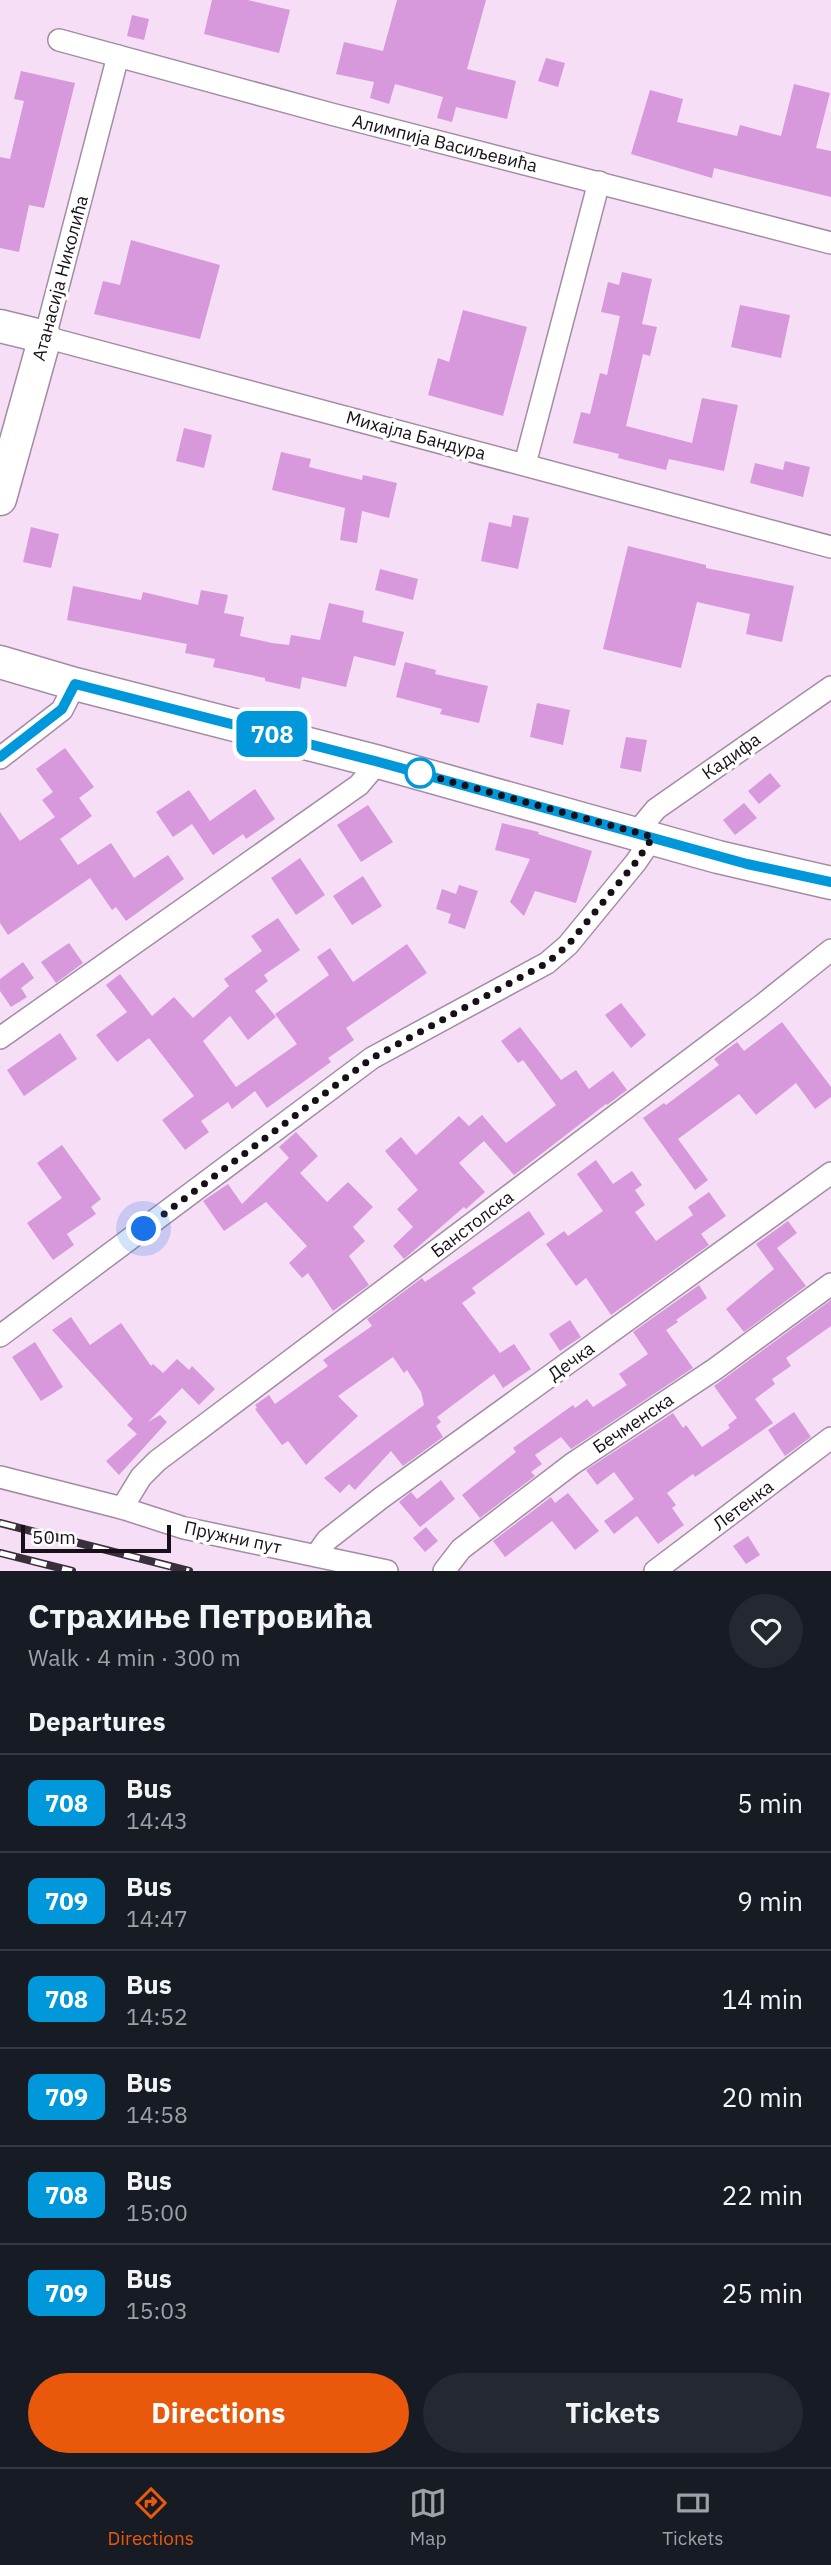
<!DOCTYPE html>
<meta charset="utf-8">
<style>
body{margin:0;font-family:"IBM Plex Sans",sans-serif;background:#242831;color:#f1f3f6;height:100vh;display:flex;flex-direction:column;font-size:26px;white-space:nowrap}
*{box-sizing:border-box;margin:0}
p{font-size:23px;color:#9ea1a6}
.icon{flex:none;width:38px;height:38px;fill:none;stroke:currentColor;stroke-width:2;stroke-linecap:round;stroke-linejoin:round}
.map{position:relative;height:1571px;overflow:hidden}
.sheet{display:flex;flex-direction:column;background:#171b24;flex:1}
.sheet>*{flex:none}
.badge{padding:0 14px;border-radius:10px;font-size:24px;line-height:46px}
.scale{position:absolute;left:21px;bottom:18px;width:150px;box-sizing:border-box;padding-left:7px;border:4px solid #181019;border-top:0;font-size:19px;line-height:24px;white-space:nowrap;color:#181019;-webkit-text-stroke:5px #fff;paint-order:stroke}
.you{position:absolute;width:35px;height:35px;margin:-18px;border:5px solid #fff;border-radius:50%;background:#1a73e8;box-shadow:0 0 0 10px #1a73e833}
.map>.badge{position:absolute;translate:-50% -50%;box-shadow:0 0 0 4px #fff}
h2{padding:0 28px;font-size:26px;line-height:63px}
.round{display:grid;place-items:center;flex:none;width:74px;height:74px;border-radius:37px;background:#242831}
.headline{display:flex;align-items:center;justify-content:space-between;height:119px;padding:0 28px}
h1{font-size:33px;font-weight:700;line-height:52px}
.primary-button{display:flex;gap:14px;margin-top:auto;padding:14px 28px}
.primary-button a{flex:1;height:80px;border-radius:42px;background:#ea580c;color:#fff;font-size:28px;font-weight:700;line-height:80px;text-align:center}
.primary-button a+a{background:#242831;color:#f1f3f6}
ul{padding:0;list-style:none}
li{display:flex;align-items:center;gap:21px;height:98px;padding:0 28px;border-top:2px solid #363941}
li div{flex:1}
li b{display:block;font-size:26px}
li em{font-style:normal}
li .badge{min-width:77px;font-weight:700;text-align:center}
.tabs{display:flex;justify-content:space-around;align-items:center;height:98px;border-top:2px solid #363941;background:#171b24;font-size:19px;color:#9ea1a6}
.tabs a{display:grid;justify-items:center;gap:4px}
.tabs .active{color:#ea580c}
.map>svg:first-child{display:block}
.building{fill:#d799db}
.lines{fill:none;stroke-linecap:round;stroke-linejoin:round}
.street-casing{stroke:#a28ca3;stroke-width:24}
.secondary-casing{stroke:#a28ca3;stroke-width:35}
.street{stroke:#fff;stroke-width:21}
.secondary{stroke:#fff;stroke-width:32}
.rail-casing{stroke:#392f3a;stroke-width:8}
.rail{stroke:#fff;stroke-width:5;stroke-dasharray:16;stroke-linecap:butt}
.line-casing{stroke:#fff;stroke-width:16}
.line{stroke:#0098da;stroke-width:10}
.walk{stroke:#181019;stroke-width:7;stroke-dasharray:0 12.6}
.stop-dot{fill:#fff;stroke:#0098da;stroke-width:3.5}
.labels{text-anchor:middle;dominant-baseline:central;stroke-width:7;stroke-linejoin:round;paint-order:stroke}
.street-label{font-size:18px;fill:#181019;stroke:#fff}
</style>
<div class="map">
<svg width="831" height="1571" viewBox="0 0 831 1571">
<rect width="100%" height="100%" fill="#f6def7"/>
<g class="building">
<path d="M212,0H248L290,10L279,53L204,34Z"/>
<path d="M397,0H486L467,69L516,81L507,119L456,107L452,122L437,118L443,97L395,84L389,104L370,98L374,82L336,74L344,42L383,51Z"/>
<path d="M132,15L149,19L144,40L127,36Z"/>
<path d="M546,58L565,63L558,87L538,81Z"/>
<path d="M21,71L75,83L44,208L29,205L19,252L0,248V157L10,159L24,101L14,99Z"/>
<path d="M794,84L830,93L816,148L831,151V197L714,168L712,178L631,154L650,90L683,99L677,122L737,136L740,125L781,136Z"/>
<path d="M131,240L220,265L200,339L94,314L103,281L120,285Z"/>
<path d="M622,272L652,279L642,324L657,327L650,356L643,354L626,426L692,443L702,398L738,405L724,471L669,459L666,470L618,458L619,454L573,443L581,412L590,414L600,373L607,375L620,316L601,312L608,282L619,285Z"/>
<path d="M740,305L790,315L781,358L731,347Z"/>
<path d="M463,310L527,327L503,416L428,395L438,358L449,362Z"/>
<path d="M184,428L212,435L204,468L176,461Z"/>
<path d="M281,452L311,459L309,467L362,480L363,475L397,483L389,518L362,511L357,543L340,540L345,508L272,490Z"/>
<path d="M785,461L810,467L803,497L750,483L755,463L783,470Z"/>
<path d="M513,515L529,518L518,569L481,561L489,522L511,527Z"/>
<path d="M31,527L59,534L51,568L23,562Z"/>
<path d="M628,546L706,565V568L794,586L782,642L746,634L750,614L697,602L681,668L603,649Z"/>
<path d="M380,569L418,579L413,600L375,590Z"/>
<path d="M73,586L141,600L143,592L198,605L201,590L228,595L224,613L244,617L240,636L272,643L289,645L291,635L320,640L329,603L364,611L362,622L404,632L395,666L354,656L346,687L302,677L300,689L265,681V678L213,667L215,659L185,653L187,644L67,620Z"/>
<path d="M405,662L436,670L435,674L488,686L479,723L440,714L442,709L396,697Z"/>
<path d="M537,703L570,710L563,745L530,737Z"/>
<path d="M626,737L647,740L641,772L620,768Z"/>
<path d="M65,748L94,787L79,798L92,816L60,839L78,865L111,843L134,878L168,855L184,879L126,921L116,907L112,910L90,878L8,935L0,923V812L20,841L55,817L42,800L53,792L36,769Z"/>
<path d="M770,773L781,786L759,804L748,791Z"/>
<path d="M255,789L275,819L246,839L243,834L213,855L192,824L173,837L156,812L189,790L210,821Z"/>
<path d="M744,803L757,818L735,835L723,820Z"/>
<path d="M368,805L393,842L361,862L337,825Z"/>
<path d="M502,823L539,832L538,834L592,851L576,903L535,891L524,916L510,902L530,859L495,850Z"/>
<path d="M300,858L325,895L296,915L271,878Z"/>
<path d="M363,876L382,906L352,925L333,896Z"/>
<path d="M459,885L478,891L465,929L448,923L451,914L436,909L442,889L456,894Z"/>
<path d="M278,918L300,950L264,975L268,981L255,991L276,1017L248,1040L230,1016L203,1041L236,1087L297,1044L275,1014L329,975L317,957L330,948L353,982L407,944L427,973L346,1028L354,1040L328,1058L331,1062L267,1108L255,1091L232,1109L228,1102L201,1121L209,1132L185,1150L162,1120L194,1096L149,1038L117,1062L96,1035L127,1012L106,985L120,974L152,1016L174,997L193,1018L229,986L224,979L262,951L251,936Z"/>
<path d="M69,943L83,963L56,983L41,962Z"/>
<path d="M23,962L34,978L21,988L27,997L11,1007L0,991V979Z"/>
<path d="M621,1003L646,1035L631,1048L605,1015Z"/>
<path d="M782,1022L831,1087V1097L815,1109L796,1083L756,1115L739,1094L678,1139L708,1180L695,1190L643,1118L664,1103L666,1105L719,1065L714,1059L737,1042L744,1051Z"/>
<path d="M520,1027L561,1080L576,1070L589,1089L613,1071L627,1090L607,1105L606,1104L514,1175L484,1141L459,1163L485,1192L466,1209L464,1207L404,1259L393,1246L413,1227L397,1209L418,1190L385,1151L401,1137L416,1155L459,1116L469,1126L482,1115L506,1143L556,1105L523,1060L518,1063L501,1041Z"/>
<path d="M60,1033L77,1059L24,1096L7,1070Z"/>
<path d="M296,1132L318,1156L300,1173L327,1202L348,1182L373,1207L353,1227L365,1241L349,1256L369,1285L333,1311L308,1273L302,1278L289,1263L307,1246L266,1202L224,1231L203,1201L228,1184L242,1204L289,1158L279,1147Z"/>
<path d="M62,1145L101,1199L91,1207L96,1214L67,1234L74,1245L53,1260L27,1223L62,1198L37,1163Z"/>
<path d="M596,1160L613,1184L632,1171L642,1185L635,1190L645,1205L635,1212L656,1241L693,1215L688,1207L709,1192L726,1216L701,1234L709,1245L611,1315L586,1278L576,1286L546,1244L564,1231L568,1236L603,1211L577,1174Z"/>
<path d="M529,1211L545,1234L472,1288L476,1293L462,1303L500,1353L514,1344L531,1369L503,1388L494,1374L437,1417L441,1422L436,1426L443,1437L403,1466L391,1451L355,1490L349,1484L340,1493L324,1478L424,1405L421,1392L407,1370L404,1373L393,1357L338,1396L358,1416L306,1465L288,1441L282,1445L255,1409L257,1408L255,1405L269,1395L275,1404L311,1378L328,1366L323,1360L372,1326L367,1319L422,1278L425,1282Z"/>
<path d="M788,1221L797,1233L777,1248L806,1286L744,1332L726,1309L774,1269L756,1244Z"/>
<path d="M699,1285L707,1298L676,1320L678,1322L666,1330L693,1368L571,1449L561,1437L535,1455L542,1464L531,1472L535,1476L480,1518L462,1495L516,1452L513,1448L573,1405L575,1408L587,1399L593,1407L627,1385L619,1374L648,1354L633,1332Z"/>
<path d="M831,1300V1326L786,1358L791,1366L772,1379L775,1384L755,1399L773,1423L695,1477L693,1474L667,1493L676,1505L672,1508L684,1525L658,1544L637,1516L614,1534L604,1521L634,1499L614,1472L597,1485L586,1470L673,1413L683,1428L686,1425L702,1447L730,1428L728,1425L737,1418L714,1386Z"/>
<path d="M71,1317L90,1345L121,1323L151,1366L153,1364L163,1373L177,1359L189,1370L192,1366L215,1389L199,1405L182,1388L148,1422L160,1415L167,1422L119,1475L106,1461L137,1434L127,1425L133,1419L52,1330Z"/>
<path d="M570,1320L581,1337L560,1351L549,1334Z"/>
<path d="M35,1342L63,1387L41,1401L12,1357Z"/>
<path d="M794,1412L811,1437L785,1456L768,1430Z"/>
<path d="M441,1480L455,1499L420,1527L399,1502L411,1492L417,1499Z"/>
<path d="M568,1493L599,1531L575,1550L552,1521L505,1557L493,1541L551,1497L555,1503Z"/>
<path d="M426,1527L438,1541L425,1552L413,1538Z"/>
<path d="M748,1536L760,1555L746,1564L733,1546Z"/>
</g>
<g class="lines">
<defs>
<g id="street">
<path d="M59,40L331,114L831,243"/>
<path d="M118,56L45,337L831,547"/>
<path d="M525,464L599,182"/>
<path d="M0,758L62,710L75,684"/>
<path d="M637,832L656,809L831,687"/>
<path d="M0,1038L359,785L370,772L375,761"/>
<path d="M0,1336L372,1058L547,963L568,945L636,862L653,837"/>
<path d="M0,1477L122,1508L184,1528L387,1571"/>
<path d="M122,1508L141,1477L157,1461L761,1006L831,950"/>
<path d="M317,1554L327,1540L381,1498L831,1173"/>
<path d="M444,1571L461,1549L572,1464L715,1369L831,1284"/>
<path d="M655,1571L831,1438"/>
</g>
<g id="secondary">
<path d="M0,326L45,337L0,499"/>
<path d="M0,662L75,684L375,761L718,857L831,883"/>
</g>
</defs>
<use href="#street" class="street-casing"/>
<use href="#secondary" class="secondary-casing"/>
<use href="#street" class="street"/>
<use href="#secondary" class="secondary"/>
<defs>
<g id="rail">
<path d="M0,1523L189,1571"/>
<path d="M0,1553L72,1571"/>
</g>
</defs>
<use href="#rail" class="rail-casing"/>
<use href="#rail" class="rail"/>
</g>
<g class="lines">
<defs>
<path id="line" d="M0,757L62,709L75,684L375,761L747,864L831,882"/>
</defs>
<use href="#line" class="line-casing"/>
<use href="#line" class="line"/>
<path class="walk" d="M144,1229L372,1058L547,963L568,945L636,862L653,837L412,771L420,773"/>
</g>
<circle class="stop-dot" cx="420" cy="773" r="14"/>
<g class="labels">
<g class="street-label">
<text transform="translate(445 143) rotate(14)">Алимпија Васиљевића</text>
<text transform="translate(60 278) rotate(-75)">Атанасија Николића</text>
<text transform="translate(416 435) rotate(15)">Михајла Бандура</text>
<text transform="translate(731 756) rotate(-35)">Кадифа</text>
<text transform="translate(472 1224) rotate(-37)">Банстолска</text>
<text transform="translate(571 1361) rotate(-36)">Дечка</text>
<text transform="translate(633 1423) rotate(-34)">Бечменска</text>
<text transform="translate(743 1505) rotate(-37)">Летенка</text>
<text transform="translate(233 1537) rotate(12)">Пружни пут</text>
</g>
</g>
</svg>
<div class="scale">50 m</div>
<div class="you" style="left:144px;top:1229px"></div>
<b class="badge" style="left:272px;top:734px;background:#0098da;color:#fff">708</b>
</div>
<section class="sheet">
<div class="headline"><div><h1>Страхиње Петровића</h1><p>Walk · 4 min · 300 m</p></div><a class="round"><svg class="icon" aria-label="heart" viewBox="0 0 24 24"><path d="M12 20l-8-8c-3-5 5-10 8-4 3-6 11-1 8 4z"/></svg></a></div>
<h2>Departures</h2>
<ul>
<li><span class="badge" style="background:#0098da;color:#fff">708</span><div><b>Bus</b><p>14:43</p></div><em>5 min</em></li>
<li><span class="badge" style="background:#0098da;color:#fff">709</span><div><b>Bus</b><p>14:47</p></div><em>9 min</em></li>
<li><span class="badge" style="background:#0098da;color:#fff">708</span><div><b>Bus</b><p>14:52</p></div><em>14 min</em></li>
<li><span class="badge" style="background:#0098da;color:#fff">709</span><div><b>Bus</b><p>14:58</p></div><em>20 min</em></li>
<li><span class="badge" style="background:#0098da;color:#fff">708</span><div><b>Bus</b><p>15:00</p></div><em>22 min</em></li>
<li><span class="badge" style="background:#0098da;color:#fff">709</span><div><b>Bus</b><p>15:03</p></div><em>25 min</em></li>
</ul>
<div class="primary-button"><a>Directions</a><a>Tickets</a></div>
</section>
<nav class="tabs">
<a class="active"><svg class="icon" aria-label="directions" viewBox="0 0 24 24"><path d="M12 3l9 9-9 9-9-9zM9 14v-3h6M13 9l2 2-2 2"/></svg>Directions</a>
<a><svg class="icon" aria-label="map" viewBox="0 0 24 24"><path d="M3 6l6-2 6 2 6-2v14l-6 2-6-2-6 2zM9 4v14M15 6v14"/></svg>Map</a>
<a><svg class="icon" aria-label="tickets" viewBox="0 0 24 24"><path d="M3 7h18v10H3zM15 7v10"/></svg>Tickets</a>
</nav>
